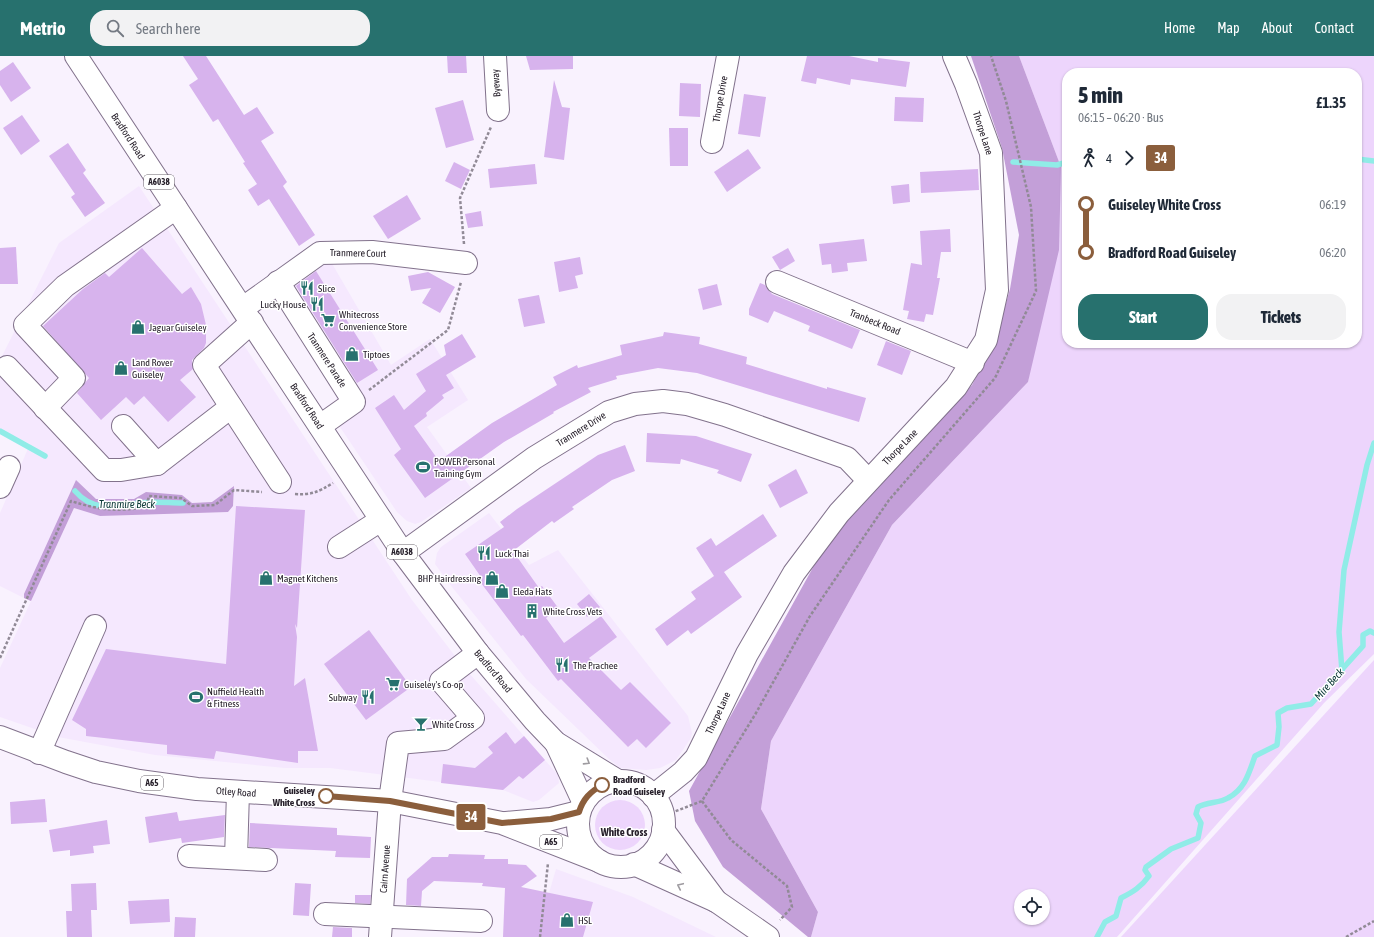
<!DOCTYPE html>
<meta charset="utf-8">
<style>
body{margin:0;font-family:"Asap Condensed",sans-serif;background:#f2f2f3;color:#1f2937;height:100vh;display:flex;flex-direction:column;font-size:15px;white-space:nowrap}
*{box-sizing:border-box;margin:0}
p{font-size:13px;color:#747a83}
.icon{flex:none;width:22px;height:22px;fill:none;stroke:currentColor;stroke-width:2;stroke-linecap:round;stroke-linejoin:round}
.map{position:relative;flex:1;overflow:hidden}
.details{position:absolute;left:1062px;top:12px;width:300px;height:280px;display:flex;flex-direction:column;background:#fff;border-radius:16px;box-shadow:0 1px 3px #0004}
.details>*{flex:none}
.badge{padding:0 8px;border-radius:3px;font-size:14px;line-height:26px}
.controls{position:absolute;left:1014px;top:833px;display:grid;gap:8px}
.controls a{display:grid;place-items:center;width:36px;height:36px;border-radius:50%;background:#fff;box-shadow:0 1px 3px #0004;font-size:20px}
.map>.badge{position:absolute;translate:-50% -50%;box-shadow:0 0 0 2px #fff}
.legs{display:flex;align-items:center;gap:6px;height:44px;padding:0 16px;font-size:13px}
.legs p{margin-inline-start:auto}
.head{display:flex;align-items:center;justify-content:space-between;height:68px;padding:0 16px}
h1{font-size:22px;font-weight:800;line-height:30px}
.button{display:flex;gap:8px;margin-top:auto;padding:8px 16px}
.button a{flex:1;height:46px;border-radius:16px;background:#27716e;color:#fff;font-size:16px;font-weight:800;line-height:46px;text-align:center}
.button a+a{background:#f2f2f3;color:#1f2937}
ul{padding:0 16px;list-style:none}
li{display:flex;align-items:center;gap:14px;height:48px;font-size:15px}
li i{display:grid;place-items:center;width:6px;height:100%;margin:0 5px;background:currentColor}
li i::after{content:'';width:10px;height:10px;margin:-5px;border:3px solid;border-radius:50%;background:#fff}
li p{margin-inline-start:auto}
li:first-child i{background:linear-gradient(#0000 50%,currentColor 0)}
li:last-child i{background:linear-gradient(currentColor 50%,#0000 0)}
header{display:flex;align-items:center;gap:24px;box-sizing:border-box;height:56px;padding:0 20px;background:#27716e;color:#fff}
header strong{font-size:19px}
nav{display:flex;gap:22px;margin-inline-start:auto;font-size:14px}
.search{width:280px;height:36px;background:#f2f2f3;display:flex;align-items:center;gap:10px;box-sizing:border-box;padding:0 14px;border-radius:16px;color:#747a83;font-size:15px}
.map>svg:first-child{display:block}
.built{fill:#f5e8fe}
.green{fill:#edd5fc;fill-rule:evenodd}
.forest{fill:#c39fd8}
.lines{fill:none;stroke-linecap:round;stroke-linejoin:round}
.stream{stroke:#90ece7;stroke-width:5.5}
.building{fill:#d7b3ed}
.minor-casing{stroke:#82728c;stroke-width:24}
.major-casing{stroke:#82728c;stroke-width:24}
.path{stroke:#918a96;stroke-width:2.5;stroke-dasharray:3 2;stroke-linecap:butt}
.minor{stroke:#fff;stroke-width:22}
.major{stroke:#fff;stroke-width:22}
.oneway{stroke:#9e9ba0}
.line-1-casing{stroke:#fff;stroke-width:9}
.line-1{stroke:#8b5e3c;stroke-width:6}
.stop-1-dot{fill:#fff;stroke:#8b5e3c;stroke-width:2}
.labels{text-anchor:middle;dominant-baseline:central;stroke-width:3;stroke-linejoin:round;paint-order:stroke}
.shield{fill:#fff;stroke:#68636b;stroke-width:1}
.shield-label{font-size:9px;font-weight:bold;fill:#27202b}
.street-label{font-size:10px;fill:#27202b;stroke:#fff}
.poi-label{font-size:10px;fill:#27202b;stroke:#fff;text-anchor:start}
.stop-label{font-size:10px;font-weight:bold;fill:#27202b;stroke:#fff;text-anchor:start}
.water-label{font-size:11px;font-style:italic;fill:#0d3a38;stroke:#fff}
.neighbourhood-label{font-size:11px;font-weight:bold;fill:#27202b;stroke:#fff}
</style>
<header>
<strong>Metrio</strong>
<div class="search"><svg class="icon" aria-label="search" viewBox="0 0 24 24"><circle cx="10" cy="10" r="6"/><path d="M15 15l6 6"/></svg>Search here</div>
<nav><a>Home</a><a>Map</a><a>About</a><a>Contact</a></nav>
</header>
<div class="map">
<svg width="1374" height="881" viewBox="0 0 1374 881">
<rect width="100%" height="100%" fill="#f9f2fe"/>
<g class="built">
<path d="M139,130L412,544L462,609L558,719L559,727L539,744L533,746L503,734L330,712H285L155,699L58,681L0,661V612L74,452L100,460L233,450L234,430L212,446L192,447L182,439L147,436L134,443H96L76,424L24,542L0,530V457L30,388L0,373V304L59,187Z"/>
<path d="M320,187L391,309L430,283L468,344L427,371L471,432L421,466L415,468L407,465L397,456L338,368L336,335L279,250L261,227Z"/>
<path d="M489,457L529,509L558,494L688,660L692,677L691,682L676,704L660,712L646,714L620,712L609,703L526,623L452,531L435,508L437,497L441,491Z"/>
<path d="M556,813L633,841L716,881H545L549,837Z"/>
</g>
<g class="green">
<path d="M1019,0H1374V598L1324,647L1117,881H811L818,856L761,753L771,685L892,469L1028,326L1061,111ZM1067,17H1357V287H1067ZM1021,840H1043V862H1021Z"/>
<path d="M1374,604V881H1121Z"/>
<circle cx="620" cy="769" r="25"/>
</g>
<g class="forest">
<path d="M971,0H1019L1061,111L1059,194L1028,326L892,469L771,685L761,753L818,856L811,881H808L723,811L695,765L689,735L826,488L899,402L972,329L996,282L1010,233L1019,179L1002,92Z"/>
<path d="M76,424L96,443H134L146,436L182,439L192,447L212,446L234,430L233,450L228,456L100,460L74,452L31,545L24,542V538Z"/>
</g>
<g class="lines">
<g class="stream">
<path d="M1357,103L1374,105"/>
<path d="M1013,106L1057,109L1067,106"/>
<path d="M0,375L45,400"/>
<path d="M75,435C94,457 116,450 139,447C153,445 169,447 183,447"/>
<path d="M1342,615L1339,576L1344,514L1367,409L1374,387"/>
<path d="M1097,881L1105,866L1116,860L1121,842C1133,836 1141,831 1149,820L1145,814L1146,811L1171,793L1198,782L1201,767L1196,758L1198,751C1207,746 1220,747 1228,742C1245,733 1249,717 1255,700L1277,689L1279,671L1278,657L1287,652L1311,648L1363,590V579L1370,575L1374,577"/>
</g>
</g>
<g class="building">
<path d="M183,0H206L244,59L257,51L274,77L261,85L287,126L283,130L315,179L299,190L269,143L258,150L248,134L257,128L243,107L245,106L218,63L213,66L189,29L198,23Z"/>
<path d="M447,0H466L467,17H448Z"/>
<path d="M526,0H573V13L530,14Z"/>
<path d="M807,0H849L878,6V2L910,6L906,31L851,23L850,29L817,22L816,28L801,25Z"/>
<path d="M13,6L31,32L11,46L0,29V15Z"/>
<path d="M554,24L562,51L570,52L564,104L544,101Z"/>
<path d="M680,27L701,28L700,61L679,60Z"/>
<path d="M744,38L766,41L760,81L738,78Z"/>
<path d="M895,41L924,42L923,66L894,65Z"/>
<path d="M463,44L474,84L446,92L435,52Z"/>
<path d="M22,59L40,85L21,99L3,72Z"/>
<path d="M669,72H688V110H670Z"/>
<path d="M68,87L86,114L83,117L105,147L85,161L71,141L75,138L49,100Z"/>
<path d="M748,93L761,112L727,136L714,116Z"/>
<path d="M454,106L470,114L461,133L445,125Z"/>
<path d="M535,108L537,128L490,132L488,113Z"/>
<path d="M978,113L979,134L921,137L920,116Z"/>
<path d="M909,128L910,146L893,148L891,130Z"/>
<path d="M407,139L421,163L388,183L373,160Z"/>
<path d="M481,155L483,170L468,172L465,158Z"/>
<path d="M950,173L951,196H941L937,222H940L933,259L926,258L924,266L907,263L909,255L903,254L911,207L922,209L920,175Z"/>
<path d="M864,183L867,205L847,207L848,215L832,217L831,208L822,209L819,188Z"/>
<path d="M16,191L18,228H0V192Z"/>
<path d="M142,192L182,238L191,231L201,248L206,269V287L204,292L192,304L193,313L180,324L196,341L168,366L144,340L134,349L126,341L101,364L77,337L89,322L43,270L83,233L105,217L109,221Z"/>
<path d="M788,192L795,205L780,214L772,201Z"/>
<path d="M580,201L583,218L575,220L578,232L559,236L554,206Z"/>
<path d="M316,215L378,314L357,327L296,230Z"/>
<path d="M428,216L455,231L440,257L422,247L431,232L411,235L408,220Z"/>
<path d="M760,227L765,229L772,238L860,274L852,293L808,275L810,270L774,255L768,267L749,259V253Z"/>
<path d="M717,228L722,249L703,254L698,233Z"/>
<path d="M539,239L545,267L524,271L518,243Z"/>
<path d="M664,276L700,281L699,288L747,301L746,308L827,333V331L866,342L859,366L697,317L658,312L616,320L617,323L588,332L591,336L553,356L554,357L504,386L425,442L394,399L401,393L375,352L394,339L404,354L426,335L416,318L446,299L444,289L462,278L476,301L446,319L454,332L442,339L444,342L426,357L427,360L414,370L439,405L492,367L557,329L553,321L577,309L578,312L622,299L620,289L663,280Z"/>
<path d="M886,285L911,295L902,319L877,309Z"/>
<path d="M647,377L696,380L752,398L741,426L717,417L719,414L681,403L680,408L646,406Z"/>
<path d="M625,389L635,415L612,424L572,451L574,453L554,467L552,465L513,495L539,532L542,530L559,553L546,562L564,587L601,560L617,581L589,602L621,634L630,626L671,667L646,692L637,683L628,691L561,623L558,625L523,579L521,580L478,523L481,521L465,498L504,471L500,466L517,453L598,399Z"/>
<path d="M796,413L808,437L780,452L768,429Z"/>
<path d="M236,450L305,454L297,572L295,568L297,581L294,630L305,622L318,695H298V707L216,695L214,703L167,698V689L86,680V673L72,664L106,593L226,608Z"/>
<path d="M763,458L777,480L724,516L742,541L691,578L688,574L667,590L655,573L696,543L691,536L714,520L696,492L711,482L716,490Z"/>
<path d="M589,538L600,551L587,561L577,548Z"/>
<path d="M369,574L411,631L366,664L324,608Z"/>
<path d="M506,676L515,688L524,680L545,704L523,723L519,720L503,734L441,727L443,708L475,712L493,697L488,691Z"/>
<path d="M45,743L47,766L11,768L10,746Z"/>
<path d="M177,756L179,765L225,759L224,781L182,787L181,782L149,787L145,761Z"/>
<path d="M107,764L110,788L93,790L94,797L70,800V794L53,796L49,774Z"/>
<path d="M250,767L337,772V779L371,781L370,802L335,801L336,795L249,791Z"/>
<path d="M449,798L485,799L484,803H508V808L526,809L537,820L521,831L593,846L583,881H503L505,832L482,830L483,827L434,825L422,835L421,850L406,849L407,823L432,801H448Z"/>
<path d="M96,827L97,854H91L92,881H67L66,855H72L71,828Z"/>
<path d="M295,827L311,828L309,860L293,859Z"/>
<path d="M355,839H371L370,848L355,847Z"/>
<path d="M169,843L170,866L130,868L128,845Z"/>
<path d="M175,861L196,862L195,881H174Z"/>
<path d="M333,871L352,872V881H332Z"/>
</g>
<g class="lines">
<defs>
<g id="minor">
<path d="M495,0L498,54"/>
<path d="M712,86L728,0"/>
<path d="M278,226L354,346L320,370"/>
<path d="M777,226L973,307"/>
<path d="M243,252L320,197L372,196L466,207"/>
<path d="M252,266L204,309L280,426"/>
<path d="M7,311L104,414H121L157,408"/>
<path d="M45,352L74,322L25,269L65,230L176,152"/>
<path d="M123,370L157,408L231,351"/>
<path d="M0,431L9,411"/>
<path d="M339,491L381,464"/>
<path d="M403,497L534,402L609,356L635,348L663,345L687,348L725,359L847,402L868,424"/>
<path d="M39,697L95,570"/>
<path d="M653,740L683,716L696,702L747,598L794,517L839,457L956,331L986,284L997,234L991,97L966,28L954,0"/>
<path d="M189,800L266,804"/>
<path d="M236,802L238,736"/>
<path d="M325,858L481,865"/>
<path d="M380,881L390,745L398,687L444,683L473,662L441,625L478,597"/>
</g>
<g id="major">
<path d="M76,0L403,497L478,597L535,665L556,687L618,725"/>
<path d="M0,681L66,706L96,716L139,725L197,733L390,745L502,767L599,805"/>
<path d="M556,687L583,745"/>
<circle cx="621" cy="768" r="43"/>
<path d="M506,767L551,763L579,756"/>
<path d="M663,774L716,845"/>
<path d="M634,808L716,845L768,881"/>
</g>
</defs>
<use href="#minor" class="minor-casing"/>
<use href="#major" class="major-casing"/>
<g class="path">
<path d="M464,188L460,142L491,71"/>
<path d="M369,334L448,274L461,226"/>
<path d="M295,438C312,439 318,436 333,427"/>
<path d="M0,602L71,445C99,454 117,456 146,451L149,440L181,442L192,450L215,449L234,434L262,436"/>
<path d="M702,745L731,784L787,830L792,851L780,864"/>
<path d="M671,757L702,745L756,657L810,560L889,444L995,322L1036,235L1031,151L1006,45L991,0"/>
<path d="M540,881L548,807"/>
<path d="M1346,881L1374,865"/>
</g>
<use href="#minor" class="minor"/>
<use href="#major" class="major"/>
</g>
<defs><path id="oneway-chevron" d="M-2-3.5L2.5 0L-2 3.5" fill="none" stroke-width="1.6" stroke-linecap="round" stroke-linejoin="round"/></defs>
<g class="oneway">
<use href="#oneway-chevron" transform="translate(587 706) rotate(32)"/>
<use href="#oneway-chevron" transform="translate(680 830) rotate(-155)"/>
</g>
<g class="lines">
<defs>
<path id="line-1" d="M326,740L390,745L502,767L551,763L579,756C583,743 590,736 602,729"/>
</defs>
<use href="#line-1" class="line-1-casing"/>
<use href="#line-1" class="line-1"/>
</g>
<defs>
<symbol id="restaurant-bare" viewBox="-9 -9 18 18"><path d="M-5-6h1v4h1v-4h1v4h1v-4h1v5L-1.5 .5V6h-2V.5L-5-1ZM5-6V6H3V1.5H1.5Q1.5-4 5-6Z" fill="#27716e" stroke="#fff" stroke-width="2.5" paint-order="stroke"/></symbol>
<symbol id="supermarket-bare" viewBox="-9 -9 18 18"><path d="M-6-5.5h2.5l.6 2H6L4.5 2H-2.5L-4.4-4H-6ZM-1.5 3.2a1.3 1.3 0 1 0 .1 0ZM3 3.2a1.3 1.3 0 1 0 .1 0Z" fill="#27716e" stroke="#fff" stroke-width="2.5" paint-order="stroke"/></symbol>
<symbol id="shop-bare" viewBox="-9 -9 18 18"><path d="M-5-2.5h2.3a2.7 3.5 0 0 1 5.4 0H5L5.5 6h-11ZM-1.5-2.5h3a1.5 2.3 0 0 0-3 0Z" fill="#27716e" stroke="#fff" stroke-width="2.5" paint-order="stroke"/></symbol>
<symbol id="stadium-bare" viewBox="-9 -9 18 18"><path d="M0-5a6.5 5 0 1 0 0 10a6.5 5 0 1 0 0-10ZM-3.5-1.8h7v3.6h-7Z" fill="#27716e" stroke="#fff" stroke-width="2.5" paint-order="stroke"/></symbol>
<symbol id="building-bare" viewBox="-9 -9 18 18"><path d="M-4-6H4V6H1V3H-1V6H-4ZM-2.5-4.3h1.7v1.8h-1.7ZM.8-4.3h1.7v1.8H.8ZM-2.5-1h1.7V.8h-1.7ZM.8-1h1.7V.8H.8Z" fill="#27716e" stroke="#fff" stroke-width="2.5" paint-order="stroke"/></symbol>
<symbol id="bar-bare" viewBox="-9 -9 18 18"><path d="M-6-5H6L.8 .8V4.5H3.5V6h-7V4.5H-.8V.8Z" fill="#27716e" stroke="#fff" stroke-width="2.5" paint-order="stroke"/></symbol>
</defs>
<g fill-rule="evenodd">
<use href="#restaurant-bare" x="297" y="222" width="20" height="20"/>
<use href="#restaurant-bare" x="307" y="238" width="20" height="20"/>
<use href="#supermarket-bare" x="318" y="254" width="20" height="20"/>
<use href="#shop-bare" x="128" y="261" width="20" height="20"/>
<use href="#shop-bare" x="342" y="288" width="20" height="20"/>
<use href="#shop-bare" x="111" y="302" width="20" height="20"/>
<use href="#stadium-bare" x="413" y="401" width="20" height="20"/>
<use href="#restaurant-bare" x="474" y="487" width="20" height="20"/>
<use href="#shop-bare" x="256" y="512" width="20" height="20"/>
<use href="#shop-bare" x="482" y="512" width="20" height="20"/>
<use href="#shop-bare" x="492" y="525" width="20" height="20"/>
<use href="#building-bare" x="522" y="545" width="20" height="20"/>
<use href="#restaurant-bare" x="552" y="599" width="20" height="20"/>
<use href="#supermarket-bare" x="383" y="618" width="20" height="20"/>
<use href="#stadium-bare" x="186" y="631" width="20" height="20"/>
<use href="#restaurant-bare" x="358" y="631" width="20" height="20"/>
<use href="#bar-bare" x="411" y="658" width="20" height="20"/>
<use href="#shop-bare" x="557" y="854" width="20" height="20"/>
</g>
<g class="stop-1-dot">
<circle cx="602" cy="729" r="7"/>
<circle cx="326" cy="740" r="7"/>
</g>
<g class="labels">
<g class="shield">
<rect x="144" y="119" width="30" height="14" rx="3"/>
<rect x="387" y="489" width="30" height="14" rx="3"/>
<rect x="141" y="720" width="22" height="14" rx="3"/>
<rect x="540" y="779" width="22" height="14" rx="3"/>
</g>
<g class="shield-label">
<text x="159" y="126">A6038</text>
<text x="402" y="496">A6038</text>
<text x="152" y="727">A65</text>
<text x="551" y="786">A65</text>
</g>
<g class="street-label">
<text transform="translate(496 27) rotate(-94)">Byeway</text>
<text transform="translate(720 43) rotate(-80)">Thorpe Drive</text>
<text transform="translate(983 77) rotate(72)">Thorpe Lane</text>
<text transform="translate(128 80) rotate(57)">Bradford Road</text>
<text transform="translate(358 197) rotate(1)">Tranmere Court</text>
<text transform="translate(875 266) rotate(22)">Tranbeck Road</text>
<text transform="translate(327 304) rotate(57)">Tranmere Parade</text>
<text transform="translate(307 350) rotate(57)">Bradford Road</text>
<text transform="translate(581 373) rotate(-32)">Tranmere Drive</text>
<text transform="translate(900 391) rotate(-46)">Thorpe Lane</text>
<text transform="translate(493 615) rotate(50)">Bradford Road</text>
<text transform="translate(718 657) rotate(-65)">Thorpe Lane</text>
<text transform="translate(236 736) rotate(4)">Otley Road</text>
<text transform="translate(385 813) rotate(-86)">Cairn Avenue</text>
</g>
<g class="poi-label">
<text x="318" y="232">Slice</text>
<text x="306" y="248" text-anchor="end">Lucky House</text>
<text x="339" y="258">Whitecross<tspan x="339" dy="12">Convenience Store</tspan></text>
<text x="149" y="271">Jaguar Guiseley</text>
<text x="363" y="298">Tiptoes</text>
<text x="132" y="306">Land Rover<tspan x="132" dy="12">Guiseley</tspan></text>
<text x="434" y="405">POWER Personal<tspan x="434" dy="12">Training Gym</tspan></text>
<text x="495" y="497">Luck Thai</text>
<text x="277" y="522">Magnet Kitchens</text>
<text x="481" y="522" text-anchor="end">BHP Hairdressing</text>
<text x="513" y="535">Eleda Hats</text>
<text x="543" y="555">White Cross Vets</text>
<text x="573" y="609">The Prachee</text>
<text x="404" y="628">Guiseley's Co-op</text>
<text x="207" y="635">Nuffield Health<tspan x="207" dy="12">&amp; Fitness</tspan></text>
<text x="357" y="641" text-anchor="end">Subway</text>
<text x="432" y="668">White Cross</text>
<text x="578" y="864">HSL</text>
</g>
<g class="stop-label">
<text x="613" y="723">Bradford<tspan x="613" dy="12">Road Guiseley</tspan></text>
<text x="315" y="734" text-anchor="end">Guiseley<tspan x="315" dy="12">White Cross</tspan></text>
</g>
<g class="water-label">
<text x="127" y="448">Tranmire Beck</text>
<text transform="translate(1329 628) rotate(-48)">Mire Beck</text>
</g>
<g class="neighbourhood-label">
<text x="624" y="776">White Cross</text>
</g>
</g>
</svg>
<div class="controls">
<a><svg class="icon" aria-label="locate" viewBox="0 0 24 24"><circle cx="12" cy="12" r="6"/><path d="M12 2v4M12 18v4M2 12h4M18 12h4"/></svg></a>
</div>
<b class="badge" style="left:471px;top:761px;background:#8b5e3c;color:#fff">34</b>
<section class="details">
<div class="head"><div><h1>5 min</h1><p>06:15 – 06:20 · Bus</p></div><b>£1.35</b></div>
<div class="legs"><svg class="icon" aria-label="walk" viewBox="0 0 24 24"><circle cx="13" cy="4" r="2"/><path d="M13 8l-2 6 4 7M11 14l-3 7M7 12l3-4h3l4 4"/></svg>4<svg class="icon" aria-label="forward" viewBox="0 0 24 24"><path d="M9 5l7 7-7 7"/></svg><b class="badge" style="background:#8b5e3c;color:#fff">34</b></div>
<ul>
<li><i style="color:#8b5e3c"></i><b>Guiseley White Cross</b><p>06:19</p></li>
<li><i style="color:#8b5e3c"></i><b>Bradford Road Guiseley</b><p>06:20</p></li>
</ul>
<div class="button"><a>Start</a><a>Tickets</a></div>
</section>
</div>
